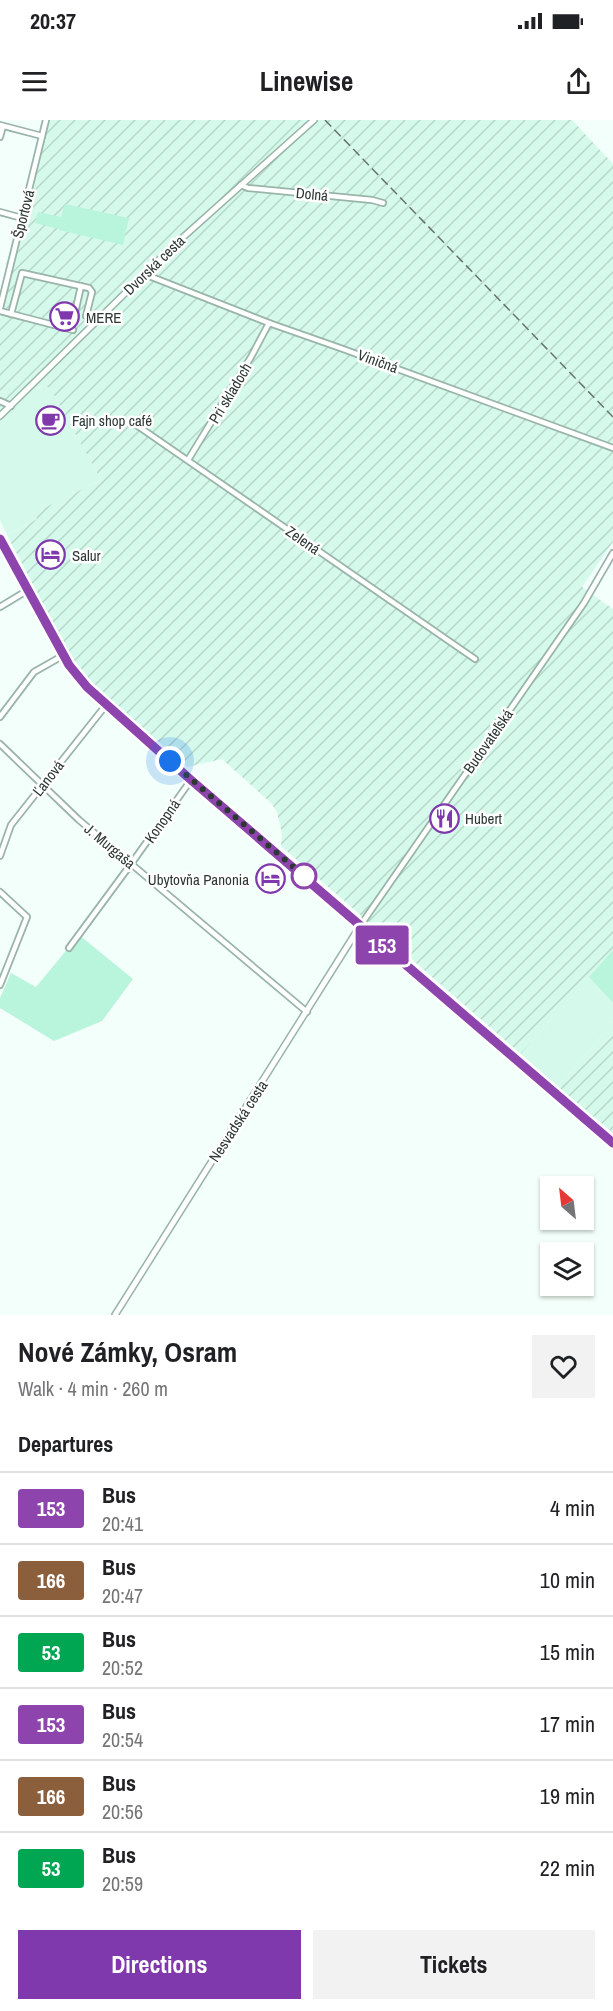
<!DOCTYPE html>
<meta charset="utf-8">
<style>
body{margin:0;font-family:"Archivo Narrow",sans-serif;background:#f2f2f2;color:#202124;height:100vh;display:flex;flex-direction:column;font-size:22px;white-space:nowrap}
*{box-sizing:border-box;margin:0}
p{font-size:20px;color:#757577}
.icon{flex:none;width:33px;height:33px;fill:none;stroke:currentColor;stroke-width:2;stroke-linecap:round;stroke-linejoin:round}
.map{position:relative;height:1195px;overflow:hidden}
.sheet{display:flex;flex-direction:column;background:#fff;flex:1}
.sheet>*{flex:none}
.badge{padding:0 12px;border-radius:4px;font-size:21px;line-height:39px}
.needle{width:39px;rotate:332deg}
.fabs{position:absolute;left:540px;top:1056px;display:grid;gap:12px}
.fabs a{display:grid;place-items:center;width:54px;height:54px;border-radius:0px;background:#fff;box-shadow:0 2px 4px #0004;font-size:30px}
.you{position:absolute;width:30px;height:30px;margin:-15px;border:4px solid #fff;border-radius:50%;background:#1a73e8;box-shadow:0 0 0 9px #1a73e833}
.map>.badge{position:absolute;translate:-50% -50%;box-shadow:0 0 0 3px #fff}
h2{padding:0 18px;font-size:22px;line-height:54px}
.round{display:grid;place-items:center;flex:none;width:63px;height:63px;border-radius:0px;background:#f2f2f2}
.head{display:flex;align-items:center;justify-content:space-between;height:102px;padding:0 18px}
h1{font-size:28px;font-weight:800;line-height:45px}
.button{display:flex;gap:12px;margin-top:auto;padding:12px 18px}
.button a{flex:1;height:69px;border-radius:0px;background:#7f39ac;color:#fff;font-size:24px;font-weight:800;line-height:69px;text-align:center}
.button a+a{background:#f2f2f2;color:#202124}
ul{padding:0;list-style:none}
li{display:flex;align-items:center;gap:18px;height:72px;padding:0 18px;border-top:2px solid #e0e0e0}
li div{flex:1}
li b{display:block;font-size:22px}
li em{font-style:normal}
li .badge{min-width:66px;font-weight:700;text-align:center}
.status{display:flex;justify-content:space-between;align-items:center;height:42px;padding:0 30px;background:#fff;direction:ltr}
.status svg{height:16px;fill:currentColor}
header{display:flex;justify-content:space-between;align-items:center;height:78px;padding:0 18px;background:#fff;font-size:27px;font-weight:800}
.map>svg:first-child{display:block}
.built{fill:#d5faeb}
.industrial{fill:url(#industrial-furrows)}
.green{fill:#b9f4dd}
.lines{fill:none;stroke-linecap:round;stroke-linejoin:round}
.minor-casing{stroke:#99b4a9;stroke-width:8}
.tertiary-casing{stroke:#99b4a9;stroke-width:8}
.primary-casing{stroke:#d9dbda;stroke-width:10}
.minor{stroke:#fff;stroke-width:4.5}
.tertiary{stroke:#fff;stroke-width:5}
.primary{stroke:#d8b0f5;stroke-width:7}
.rail{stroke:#67736e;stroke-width:1.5;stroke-dasharray:9 4.5;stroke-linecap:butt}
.line-casing{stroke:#fff;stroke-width:14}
.line{stroke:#8e44ad;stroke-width:9}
.walk{stroke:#2d3834;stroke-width:6;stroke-dasharray:0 10.8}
.stop-dot{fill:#fff;stroke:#8e44ad;stroke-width:3}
.labels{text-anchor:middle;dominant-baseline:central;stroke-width:5;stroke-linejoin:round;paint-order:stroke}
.street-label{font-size:15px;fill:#2d3834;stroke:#fff}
.poi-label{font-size:15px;fill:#2d3834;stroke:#fff;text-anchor:start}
</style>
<div class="status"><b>20:37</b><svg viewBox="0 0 49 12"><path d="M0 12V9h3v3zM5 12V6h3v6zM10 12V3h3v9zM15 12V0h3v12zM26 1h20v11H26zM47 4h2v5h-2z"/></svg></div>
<header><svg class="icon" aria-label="menu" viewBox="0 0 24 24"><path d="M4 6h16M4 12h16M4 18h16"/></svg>Linewise<svg class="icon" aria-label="share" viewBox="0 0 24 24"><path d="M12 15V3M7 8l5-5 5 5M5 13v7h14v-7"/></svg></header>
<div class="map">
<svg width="613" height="1195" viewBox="0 0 613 1195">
<defs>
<pattern id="industrial-furrows" width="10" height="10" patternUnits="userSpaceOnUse" patternTransform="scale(1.5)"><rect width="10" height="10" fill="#d5faeb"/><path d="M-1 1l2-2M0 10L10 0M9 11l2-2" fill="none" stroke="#b7d7ca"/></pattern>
</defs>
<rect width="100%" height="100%" fill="#f3fffa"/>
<g class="built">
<path d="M44,266L50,268L101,360L35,393L37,399L7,415L0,400V276L7,280Z"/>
<path d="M589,857L613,883V903L558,967L521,934Z"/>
</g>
<g class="industrial">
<path d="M42,0H572L613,44V422L582,467L613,489V830L521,934L281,726L282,714L277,692L272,684L222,639L187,647L84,558L76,548L7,415L37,399L34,393L101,360L50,268L44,266L39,267L25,281L7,280L0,276V199L13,148L6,145L14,119Z"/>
<path d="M613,903V1013L558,967Z"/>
</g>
<g class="green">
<path d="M65,84L129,98L123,125L59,110V109L35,103L38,92L61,97Z"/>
<path d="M79,815L133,859L102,901L54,921L0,888V878L11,853L36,867Z"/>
<path d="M613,830V883L589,857Z"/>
</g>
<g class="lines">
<defs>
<g id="minor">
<path d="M0,5L42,16"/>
<path d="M0,17L3,6"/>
<path d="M241,65L248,68L372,80L383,83"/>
<path d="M0,92L22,98"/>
<path d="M144,154L269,203L343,229L613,328"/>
<path d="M0,188L46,0"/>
<path d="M0,191L73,210"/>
<path d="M11,194L22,153L89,168L92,172L86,196"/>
<path d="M67,207L72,206L81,166"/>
<path d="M0,281L11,286"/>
<path d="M132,302L475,539"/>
<path d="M188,340L251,237L269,203"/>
<path d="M0,487L28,470"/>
<path d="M0,597L34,552L64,535"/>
<path d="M0,624L79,700L307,892"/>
<path d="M0,736L11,705L106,585"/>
<path d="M0,772L27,797L0,865"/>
<path d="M360,806L584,483L613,433"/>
<path d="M69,828L131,744L191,660"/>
</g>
<g id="tertiary">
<path d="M0,296L171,128L314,0"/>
<path d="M115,1195L360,806"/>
</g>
<path id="primary" d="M0,419L69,545L87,567L191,660L613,1023"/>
</defs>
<use href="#minor" class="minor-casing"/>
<use href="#tertiary" class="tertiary-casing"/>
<use href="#primary" class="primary-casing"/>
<use href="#minor" class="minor"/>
<use href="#tertiary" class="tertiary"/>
<use href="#primary" class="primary"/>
<path class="rail" d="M325,0L613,297"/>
</g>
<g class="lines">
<defs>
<path id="line" d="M0,419L69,545L87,567L191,660L613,1023"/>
</defs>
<use href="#line" class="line-casing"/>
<use href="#line" class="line"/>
<path class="walk" d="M170,641L304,756"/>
</g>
<defs>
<symbol id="supermarket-ring" viewBox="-11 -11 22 22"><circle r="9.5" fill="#fff" stroke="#7f39ac" stroke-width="1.5"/><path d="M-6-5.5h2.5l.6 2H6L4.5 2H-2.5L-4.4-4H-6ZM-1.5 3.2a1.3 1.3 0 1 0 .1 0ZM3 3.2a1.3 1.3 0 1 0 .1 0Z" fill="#7f39ac"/></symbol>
<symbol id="cafe-ring" viewBox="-11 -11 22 22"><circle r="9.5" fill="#fff" stroke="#7f39ac" stroke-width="1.5"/><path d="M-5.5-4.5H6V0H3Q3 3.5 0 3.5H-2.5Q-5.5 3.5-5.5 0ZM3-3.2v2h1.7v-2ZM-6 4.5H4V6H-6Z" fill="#7f39ac"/></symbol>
<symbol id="hotel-ring" viewBox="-11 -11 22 22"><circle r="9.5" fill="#fff" stroke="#7f39ac" stroke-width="1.5"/><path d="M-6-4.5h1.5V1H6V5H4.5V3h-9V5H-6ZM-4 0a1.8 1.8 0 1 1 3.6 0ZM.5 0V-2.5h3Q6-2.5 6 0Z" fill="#7f39ac"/></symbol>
<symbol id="restaurant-ring" viewBox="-11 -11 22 22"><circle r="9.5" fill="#fff" stroke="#7f39ac" stroke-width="1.5"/><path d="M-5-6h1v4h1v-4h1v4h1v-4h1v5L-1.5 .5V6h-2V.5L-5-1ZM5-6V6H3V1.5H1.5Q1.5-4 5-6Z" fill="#7f39ac"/></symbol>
</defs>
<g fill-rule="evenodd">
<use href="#supermarket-ring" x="48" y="180" width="33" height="33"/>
<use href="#cafe-ring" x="34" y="284" width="33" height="33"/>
<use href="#hotel-ring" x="34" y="418" width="33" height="33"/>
<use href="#restaurant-ring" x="428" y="682" width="33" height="33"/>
<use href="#hotel-ring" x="254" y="742" width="33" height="33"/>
</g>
<circle class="stop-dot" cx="304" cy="756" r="12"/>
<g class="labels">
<g class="street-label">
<text transform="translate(312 74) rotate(5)">Dolná</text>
<text transform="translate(23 94) rotate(-76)">Športová</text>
<text transform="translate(154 145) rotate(-44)">Dvorská cesta</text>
<text transform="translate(378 241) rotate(20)">Viničná</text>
<text transform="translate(230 273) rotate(-59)">Pri skladoch</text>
<text transform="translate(303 420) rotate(35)">Zelená</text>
<text transform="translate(488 621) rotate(-55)">Budovateľská</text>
<text transform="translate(48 658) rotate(-52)">Ľanová</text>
<text transform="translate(162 701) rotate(-55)">Konopná</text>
<text transform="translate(110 726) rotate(40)">J. Murgaša</text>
<text transform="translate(238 1001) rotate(-57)">Nesvadská cesta</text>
</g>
<g class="poi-label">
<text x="86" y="197">MERE</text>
<text x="72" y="300">Fajn shop café</text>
<text x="72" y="435">Salur</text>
<text x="465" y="698">Hubert</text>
<text x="249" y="759" text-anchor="end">Ubytovňa Panonia</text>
</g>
</g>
</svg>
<div class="fabs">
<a><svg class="needle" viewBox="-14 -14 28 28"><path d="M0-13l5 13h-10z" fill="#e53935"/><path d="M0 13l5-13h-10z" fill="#757577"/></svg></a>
<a><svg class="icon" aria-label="layers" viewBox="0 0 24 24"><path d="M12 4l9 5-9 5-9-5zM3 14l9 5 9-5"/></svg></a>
</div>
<div class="you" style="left:170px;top:641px"></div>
<b class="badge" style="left:382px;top:825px;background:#8e44ad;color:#fff">153</b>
</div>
<section class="sheet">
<div class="head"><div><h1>Nové Zámky, Osram</h1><p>Walk · 4 min · 260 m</p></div><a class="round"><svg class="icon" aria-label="heart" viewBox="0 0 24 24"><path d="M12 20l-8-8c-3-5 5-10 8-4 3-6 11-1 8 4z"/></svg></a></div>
<h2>Departures</h2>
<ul>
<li><span class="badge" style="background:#8e44ad;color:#fff">153</span><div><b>Bus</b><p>20:41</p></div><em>4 min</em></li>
<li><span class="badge" style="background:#8b5e3c;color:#fff">166</span><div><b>Bus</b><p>20:47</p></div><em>10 min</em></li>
<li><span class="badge" style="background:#00a651;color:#fff">53</span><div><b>Bus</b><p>20:52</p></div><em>15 min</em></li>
<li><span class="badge" style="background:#8e44ad;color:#fff">153</span><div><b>Bus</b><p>20:54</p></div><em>17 min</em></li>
<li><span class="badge" style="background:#8b5e3c;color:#fff">166</span><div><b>Bus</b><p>20:56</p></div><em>19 min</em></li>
<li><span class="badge" style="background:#00a651;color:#fff">53</span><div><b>Bus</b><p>20:59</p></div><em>22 min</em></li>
</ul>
<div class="button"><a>Directions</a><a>Tickets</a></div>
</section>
